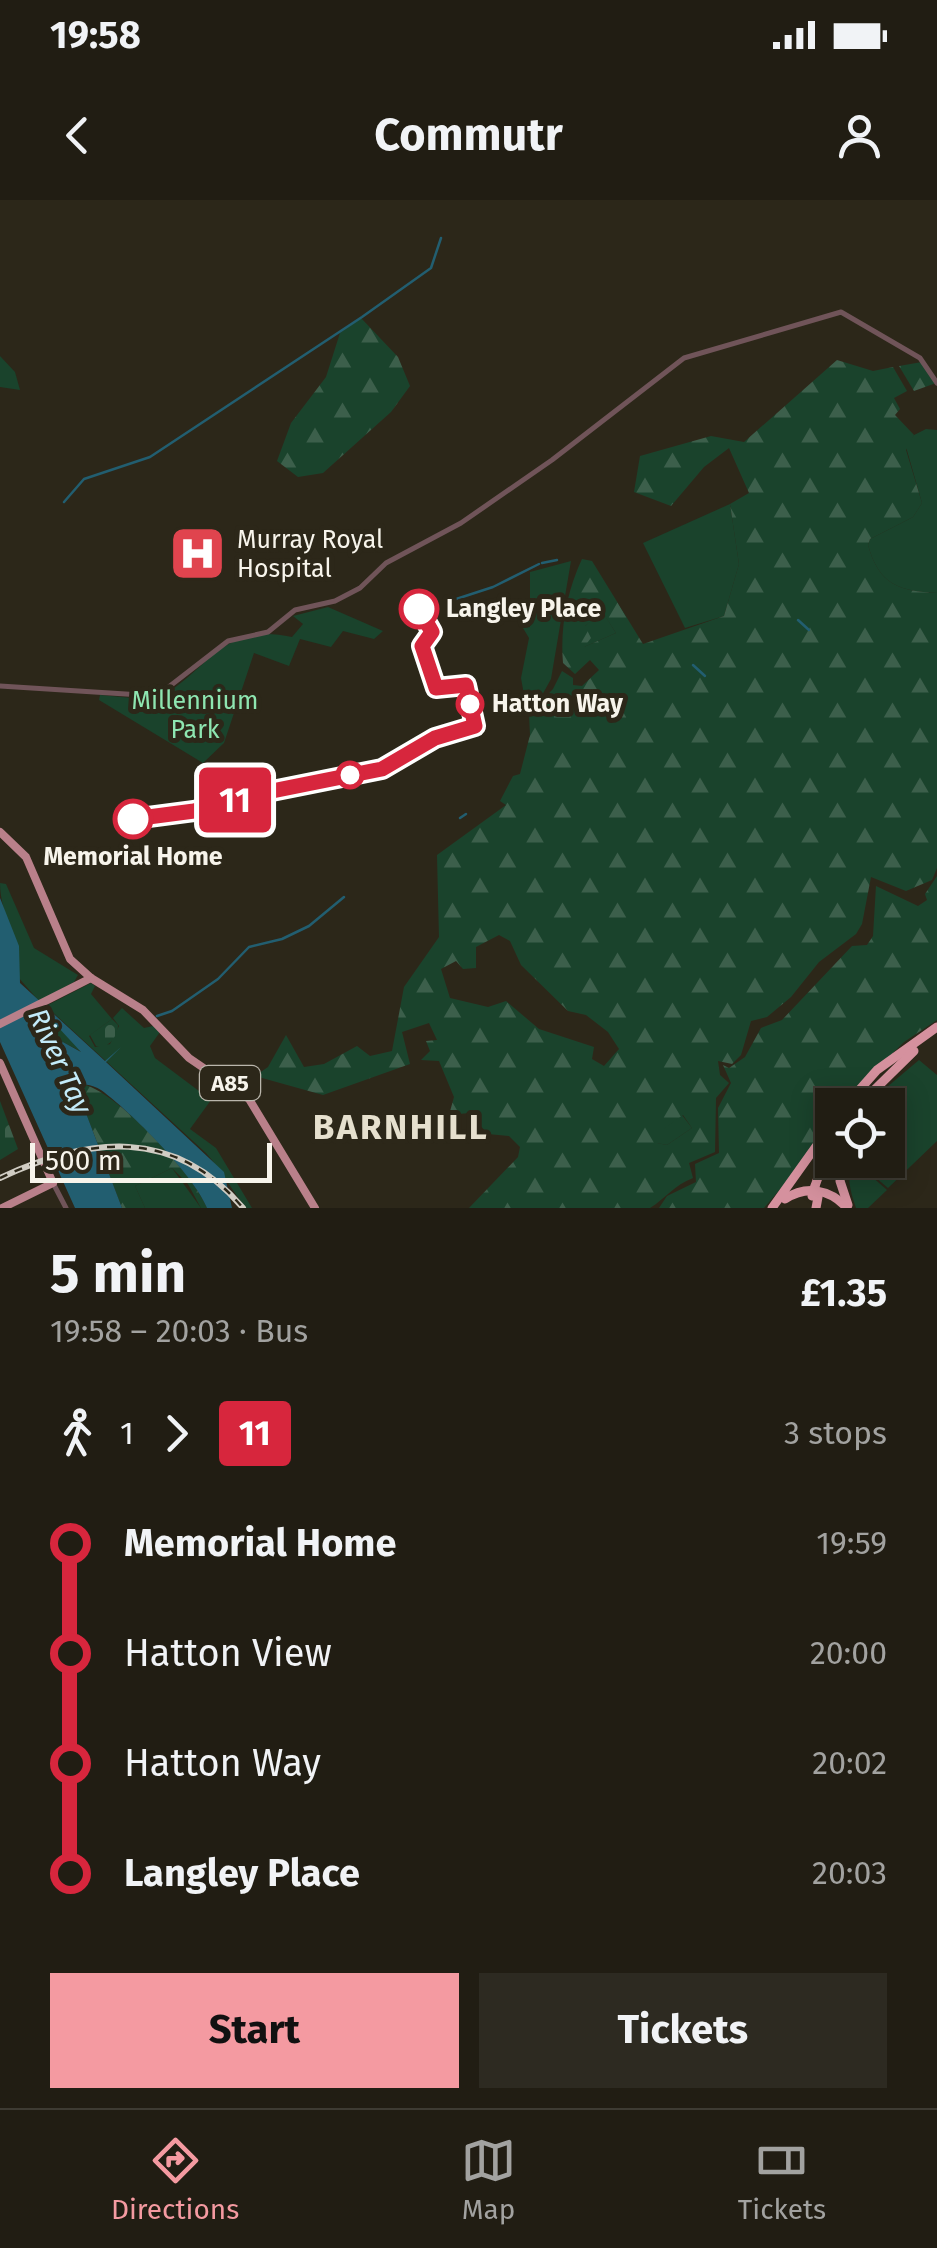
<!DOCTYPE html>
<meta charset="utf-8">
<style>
body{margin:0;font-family:"Fira Sans",sans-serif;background:#2d2a21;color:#f1f3f6;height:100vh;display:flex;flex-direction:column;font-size:38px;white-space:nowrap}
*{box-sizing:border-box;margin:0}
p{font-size:32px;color:#a2a2a0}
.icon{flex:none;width:55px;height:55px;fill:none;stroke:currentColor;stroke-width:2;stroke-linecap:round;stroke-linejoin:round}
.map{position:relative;height:1008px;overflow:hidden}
.side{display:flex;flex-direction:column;background:#211d13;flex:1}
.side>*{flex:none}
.badge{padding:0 20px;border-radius:8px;font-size:35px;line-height:65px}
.fabs{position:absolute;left:815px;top:888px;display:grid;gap:20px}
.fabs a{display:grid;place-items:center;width:90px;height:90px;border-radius:0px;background:#211d13;box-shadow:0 5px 25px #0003,0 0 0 2px #3e3b33;font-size:50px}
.scale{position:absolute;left:30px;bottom:25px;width:242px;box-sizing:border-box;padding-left:10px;border:5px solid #f7f4eb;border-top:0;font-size:28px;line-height:35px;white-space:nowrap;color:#f7f4eb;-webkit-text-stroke:8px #2c2719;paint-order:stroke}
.map>.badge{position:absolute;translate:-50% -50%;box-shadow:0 0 0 5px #fff}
.legs{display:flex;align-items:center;gap:15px;height:110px;padding:0 50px;font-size:32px}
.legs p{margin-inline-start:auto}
.head{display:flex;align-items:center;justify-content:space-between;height:170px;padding:0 50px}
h1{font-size:55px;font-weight:700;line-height:75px}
.button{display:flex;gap:20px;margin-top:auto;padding:20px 50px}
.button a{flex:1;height:115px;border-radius:0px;background:#f49aa1;color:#111;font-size:40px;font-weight:700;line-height:115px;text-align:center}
.button a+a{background:#2d2a21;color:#f1f3f6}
ul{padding:0 50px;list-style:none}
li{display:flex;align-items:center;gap:35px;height:110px;font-size:38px}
li i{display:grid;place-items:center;width:15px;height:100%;margin:0 12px;background:currentColor}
li i::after{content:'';width:25px;height:25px;margin:-12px;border:8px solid;border-radius:50%;background:#211d13}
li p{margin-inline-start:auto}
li:first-child i{background:linear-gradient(#0000 50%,currentColor 0)}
li:last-child i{background:linear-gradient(currentColor 50%,#0000 0)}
.status{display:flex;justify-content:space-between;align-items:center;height:70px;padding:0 50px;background:#211d13;direction:ltr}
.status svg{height:28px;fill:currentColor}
header{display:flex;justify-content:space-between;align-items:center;height:130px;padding:0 50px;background:#211d13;font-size:45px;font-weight:700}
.tab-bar{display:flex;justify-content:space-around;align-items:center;height:140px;border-top:2px solid #3e3b33;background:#211d13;font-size:28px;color:#a2a2a0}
.tab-bar a{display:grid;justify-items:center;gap:5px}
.tab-bar .active{color:#f49aa1}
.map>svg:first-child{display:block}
.green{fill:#1a432c}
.forest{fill:url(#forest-firs);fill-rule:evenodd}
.cemetery{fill:url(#cemetery-stones)}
.water{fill:#225e70;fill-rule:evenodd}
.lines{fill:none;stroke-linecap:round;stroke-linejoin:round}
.stream{stroke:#225e70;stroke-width:2.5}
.minor{stroke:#705459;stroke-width:5}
.major{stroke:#b9808a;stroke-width:8}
.highway{stroke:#d5919e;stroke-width:9}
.rail-casing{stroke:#d0ccc3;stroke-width:6}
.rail{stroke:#2c2719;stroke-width:2.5;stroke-dasharray:8;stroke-linecap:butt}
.highway-bridge{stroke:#d5919e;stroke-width:9}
.line-1-casing{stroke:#fff;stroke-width:22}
.line-1{stroke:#d7263d;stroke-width:15}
.stop-1-dot{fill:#fff;stroke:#d7263d;stroke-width:5}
.labels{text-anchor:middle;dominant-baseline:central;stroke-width:10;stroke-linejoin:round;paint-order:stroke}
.shield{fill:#2c2719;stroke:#bab6ac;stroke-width:2.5}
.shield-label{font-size:22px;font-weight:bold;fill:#f7f4eb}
.poi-label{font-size:25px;fill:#f7f4eb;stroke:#2c2719;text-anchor:start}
.stop-label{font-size:25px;font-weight:bold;fill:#f7f4eb;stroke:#2c2719;text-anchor:start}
.park-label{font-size:25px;fill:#8ee6b1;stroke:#2c2719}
.water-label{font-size:28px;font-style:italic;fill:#c3ebf9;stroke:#2c2719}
.district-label{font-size:35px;font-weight:bold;letter-spacing:2.5px;fill:#e6e0ce;stroke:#2c2719}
</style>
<div class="status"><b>19:58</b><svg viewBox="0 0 49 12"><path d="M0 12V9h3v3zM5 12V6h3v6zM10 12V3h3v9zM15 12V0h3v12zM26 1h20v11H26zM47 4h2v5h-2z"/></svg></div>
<header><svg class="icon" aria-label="back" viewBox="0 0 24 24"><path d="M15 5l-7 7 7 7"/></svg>Commutr<svg class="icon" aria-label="person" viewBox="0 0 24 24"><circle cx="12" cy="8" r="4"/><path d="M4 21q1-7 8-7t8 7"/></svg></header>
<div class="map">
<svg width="937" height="1008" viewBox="0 0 937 1008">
<defs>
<pattern id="forest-firs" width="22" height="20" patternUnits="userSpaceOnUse" patternTransform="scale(2.5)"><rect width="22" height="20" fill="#1a432c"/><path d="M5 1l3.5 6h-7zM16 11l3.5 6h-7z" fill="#3c5f4b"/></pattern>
<pattern id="cemetery-stones" width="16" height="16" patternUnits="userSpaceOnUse" patternTransform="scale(2.5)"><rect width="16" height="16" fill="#1a432c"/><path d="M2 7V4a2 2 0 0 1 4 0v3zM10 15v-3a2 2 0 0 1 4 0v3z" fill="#3c5f4b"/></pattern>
</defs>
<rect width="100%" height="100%" fill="#2c2719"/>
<g class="green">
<path d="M0,156L15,172L20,190L0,187Z"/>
<path d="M926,229L937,230V393C899,391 879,385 868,345L870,339L913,317L922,303L906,247L914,235Z"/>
<path d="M730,304L739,364L724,416L685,428L643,343Z"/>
<path d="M571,361L551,479L536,506L527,512L521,478L529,438L523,428L530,427V372Z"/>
<path d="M596,401L616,433L582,448L585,426L596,416L589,413Z"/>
<path d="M328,407L383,431L374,439L343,431L331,447L300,439L289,466L254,453L224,543L203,563L99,500L100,495L154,500C209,473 219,421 292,437L303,424L293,416Z"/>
<path d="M0,683L6,684L34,748L78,775L74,782L39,801L18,777C22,742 0,717 0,683Z"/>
<path d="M91,783L95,786L91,794L112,819L89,836L95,847L110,844L119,826L113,818L122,808L144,828L153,826L160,832L150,846L155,858L211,900L190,929L216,948L252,1008H246C231,989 222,971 206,953L46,806Z"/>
<path d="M919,860L937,875V941L888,988L855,960H888V905H877L887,887Z"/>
<path d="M682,915L692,928L667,945L656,943L663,929Z"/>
<path d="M853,960L887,990L868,1008H856C850,991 846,976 853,960Z"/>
<path d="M172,968L201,1008H145L135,986Z"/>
</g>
<g class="forest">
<path d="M361,118L398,157L410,186L391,212L323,273L298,277L277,261L291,223L326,177L340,133Z"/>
<path d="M837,160L873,171L893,167L907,191L894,198L900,209L895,215L914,235L906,250L922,303L913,317L870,339L868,345C879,385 899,391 937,393V668L932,680L906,691L871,677L862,724L856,734L819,762L791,797L767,817L751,821L741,855L732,864L718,861L720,875L729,883L716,898L715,952L689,963L693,978C674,985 666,998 650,1008H469L518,957L520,947L509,936L488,934L469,913L449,915L454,897L439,861L421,860L430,851L426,841L437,840L429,823L402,832L410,864L323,895L255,876L268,867L286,835L304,867L324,864L357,846L370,856L392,851L404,787L439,737L437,655L506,605L500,601L513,576L520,574L530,535L529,514L553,489L562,471L573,478V485L582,486L599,470L590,460L575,474L563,463C560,428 567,391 582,359L592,361L643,444L724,416L739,364L730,304L749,293L729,248L704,267L671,306L634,292L640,256L711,236L744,242ZM596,402L616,433L584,447L591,438L585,426L597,416L589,413ZM499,735L510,741L521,765L568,811L586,815L608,832L619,849L604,866L592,859L594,847L539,829L506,801L488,807L450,798L441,769L456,761L463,769L476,768V747ZM683,915L692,928L667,945L657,943L668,939L664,929Z"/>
<path d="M922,162L936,183L914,191L899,166Z"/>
<path d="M937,676V820L904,842L840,905H832V915L793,974L764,1008H659L667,996L696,982L695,964L719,953L718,908L731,883L723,865L729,868L745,857L761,828L782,820L852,746L867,745L873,736L876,686L918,706L927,700L925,694Z"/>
<path d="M47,814L82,852L61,841L44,820Z"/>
<path d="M81,884C114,888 195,976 207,1008H201L188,984L172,968L135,986L145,1008H122L81,900Z"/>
</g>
<g class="cemetery">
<path d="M112,819L118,825C118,836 108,850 96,846L90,835Z"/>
<path d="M0,901L18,949L0,960Z"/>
</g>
<path class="water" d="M0,698L19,746L20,783L105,861L121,847L106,862L224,972L232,1008H207C194,975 130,911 101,890C92,884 80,884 70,881L65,886L74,902L81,900L122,1008H75L0,842ZM46,814L81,852L61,841L44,820Z"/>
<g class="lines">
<g class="stream">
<path d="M64,302L84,279L150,257L362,117L431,68L441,38"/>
<path d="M542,363L557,360"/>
<path d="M447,402L493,387L539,364"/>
<path d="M798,420L809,430"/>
<path d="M693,465L705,476"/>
<path d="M460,618L466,614"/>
<path d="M157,816L172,811L218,779L249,747L282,739L309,726L344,697"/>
</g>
<g class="minor">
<path d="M0,486L157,496L228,441L268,432L295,410L335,401L360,388L386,363L461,323L552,260L684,158L841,112L920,158L937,183"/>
<path d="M53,983L66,1008"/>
</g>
<g class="major">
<path d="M0,632L26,657L70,759L91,778L143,810L189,858L249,899L315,1008"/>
<path d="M0,824L91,778"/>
<path d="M0,863L53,983L2,1008"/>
</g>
<g class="highway">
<path d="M846,905L877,870L937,827"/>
<path d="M859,905L914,851"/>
<path d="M844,960L840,981L848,1005"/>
<path d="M815,986L832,938"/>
<path d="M785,999C806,985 830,989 847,1008"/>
<path d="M772,1008L832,924"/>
<path d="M816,1008L818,997"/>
</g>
<defs>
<path id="rail" d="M0,978C88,937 174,926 243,1008"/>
</defs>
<use href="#rail" class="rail-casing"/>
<use href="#rail" class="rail"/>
<path class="highway-bridge" d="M812,996L815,986"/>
</g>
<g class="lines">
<defs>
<path id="line-1" d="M133,619L194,611L247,596L382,569L435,538L475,526L466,485L436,488L422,446L432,432L419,409"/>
</defs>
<use href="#line-1" class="line-1-casing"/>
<use href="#line-1" class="line-1"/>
</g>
<defs>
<symbol id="hospital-square" viewBox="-11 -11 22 22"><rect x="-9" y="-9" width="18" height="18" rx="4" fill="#e0444e" stroke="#2c2719"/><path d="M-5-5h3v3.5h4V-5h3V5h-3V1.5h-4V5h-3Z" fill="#fff"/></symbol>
</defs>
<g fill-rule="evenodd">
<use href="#hospital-square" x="166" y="322" width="63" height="63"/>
</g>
<g class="stop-1-dot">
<circle cx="419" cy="409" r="18"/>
<circle cx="470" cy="504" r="12"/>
<circle cx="350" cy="575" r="12"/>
<circle cx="133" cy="619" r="18"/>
</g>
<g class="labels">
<rect class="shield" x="200" y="866" width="60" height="34" rx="8"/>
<g class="shield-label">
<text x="230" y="883">A85</text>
</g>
<g class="poi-label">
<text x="237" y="340">Murray Royal<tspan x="237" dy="29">Hospital</tspan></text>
</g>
<g class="stop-label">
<text x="446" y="409">Langley Place</text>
<text x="492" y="504">Hatton Way</text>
<text x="133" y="657" text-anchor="middle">Memorial Home</text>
</g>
<g class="park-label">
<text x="195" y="501">Millennium<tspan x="195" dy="29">Park</tspan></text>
</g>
<g class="water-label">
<text transform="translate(60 861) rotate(65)">River Tay</text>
</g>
<g class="district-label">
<text x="401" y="927">BARNHILL</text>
</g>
</g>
</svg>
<div class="fabs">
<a><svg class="icon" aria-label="locate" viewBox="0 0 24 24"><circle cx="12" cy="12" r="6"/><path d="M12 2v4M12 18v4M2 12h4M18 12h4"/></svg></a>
</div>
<div class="scale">500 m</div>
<b class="badge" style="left:235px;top:600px;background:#d7263d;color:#fff">11</b>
</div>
<section class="side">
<div class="head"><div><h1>5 min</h1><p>19:58 – 20:03 · Bus</p></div><b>£1.35</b></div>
<div class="legs"><svg class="icon" aria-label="walk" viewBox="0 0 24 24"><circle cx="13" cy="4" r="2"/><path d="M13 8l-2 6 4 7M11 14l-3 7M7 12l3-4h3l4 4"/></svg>1<svg class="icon" aria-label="forward" viewBox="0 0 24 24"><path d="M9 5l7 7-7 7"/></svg><b class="badge" style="background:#d7263d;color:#fff">11</b><p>3 stops</p></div>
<ul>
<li><i style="color:#d7263d"></i><b>Memorial Home</b><p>19:59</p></li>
<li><i style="color:#d7263d"></i><span>Hatton View</span><p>20:00</p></li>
<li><i style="color:#d7263d"></i><span>Hatton Way</span><p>20:02</p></li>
<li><i style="color:#d7263d"></i><b>Langley Place</b><p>20:03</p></li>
</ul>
<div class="button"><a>Start</a><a>Tickets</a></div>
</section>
<nav class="tab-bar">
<a class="active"><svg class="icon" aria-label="directions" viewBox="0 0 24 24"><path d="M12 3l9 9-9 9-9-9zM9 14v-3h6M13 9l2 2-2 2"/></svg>Directions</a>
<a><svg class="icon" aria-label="map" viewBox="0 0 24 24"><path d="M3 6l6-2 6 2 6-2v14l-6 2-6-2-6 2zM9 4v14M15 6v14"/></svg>Map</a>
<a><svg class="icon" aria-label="tickets" viewBox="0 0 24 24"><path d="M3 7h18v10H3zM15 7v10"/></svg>Tickets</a>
</nav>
